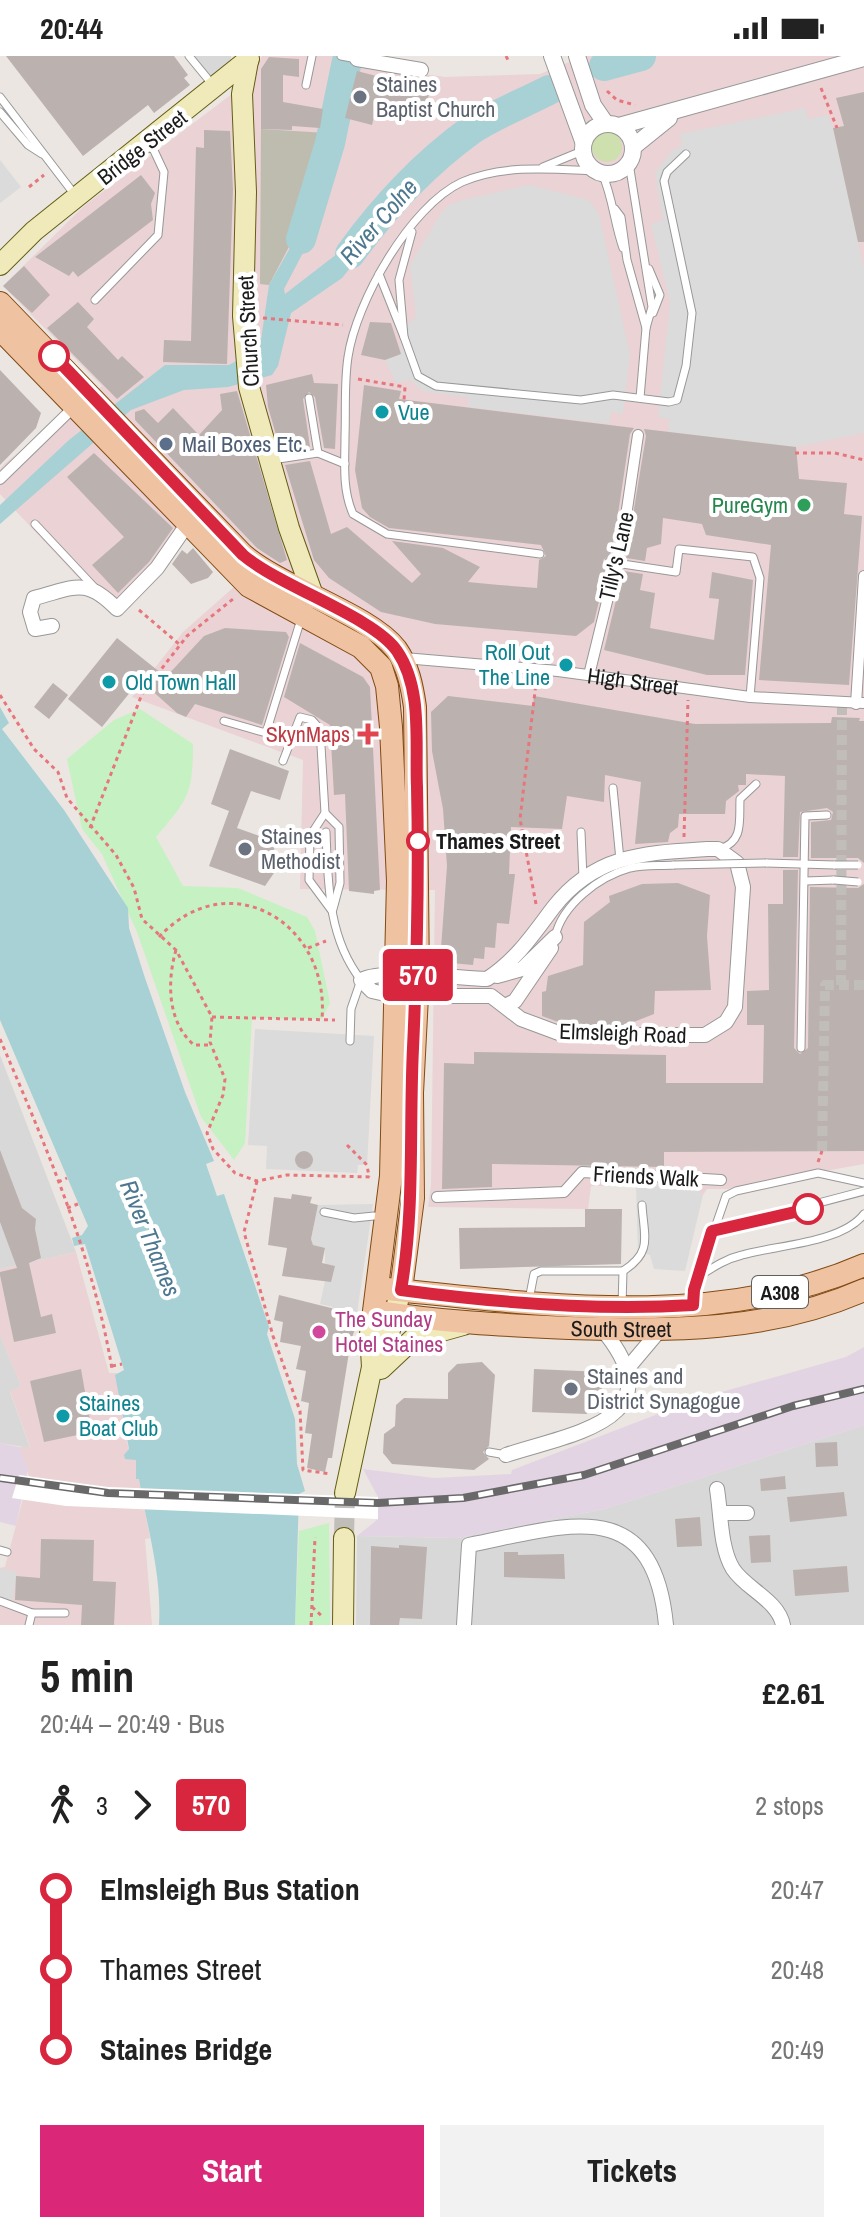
<!DOCTYPE html>
<meta charset="utf-8">
<style>
body{margin:0;font-family:"Archivo Narrow",sans-serif;background:#f2f2f2;color:#222;height:100vh;display:flex;flex-direction:column;font-size:30px;white-space:nowrap}
*{box-sizing:border-box;margin:0}
p{font-size:26px;color:#767676}
.icon{flex:none;width:44px;height:44px;fill:none;stroke:currentColor;stroke-width:2;stroke-linecap:round;stroke-linejoin:round}
.map{position:relative;height:1569px;overflow:hidden}
.panel{display:flex;flex-direction:column;background:#fff;flex:1}
.panel>*{flex:none}
.badge{padding:0 16px;border-radius:6px;font-size:28px;line-height:52px}
.map>.badge{position:absolute;translate:-50% -50%;box-shadow:0 0 0 4px #fff}
.legs{display:flex;align-items:center;gap:12px;height:88px;padding:0 40px;font-size:26px}
.legs p{margin-inline-start:auto}
.summary{display:flex;align-items:center;justify-content:space-between;height:136px;padding:0 40px}
h1{font-size:44px;font-weight:800;line-height:60px}
.cta{display:flex;gap:16px;margin-top:auto;padding:16px 40px}
.cta a{flex:1;height:92px;border-radius:0px;background:#db2777;color:#fff;font-size:32px;font-weight:800;line-height:92px;text-align:center}
.cta a+a{background:#f2f2f2;color:#222}
ul{padding:0 40px;list-style:none}
li{display:flex;align-items:center;gap:28px;height:80px;font-size:30px}
li i{display:grid;place-items:center;width:12px;height:100%;margin:0 10px;background:currentColor}
li i::after{content:'';width:20px;height:20px;margin:-10px;border:6px solid;border-radius:50%;background:#fff}
li p{margin-inline-start:auto}
li:first-child i{background:linear-gradient(#0000 50%,currentColor 0)}
li:last-child i{background:linear-gradient(currentColor 50%,#0000 0)}
.status{display:flex;justify-content:space-between;align-items:center;height:56px;padding:0 40px;background:#fff;direction:ltr}
.status svg{height:22px;fill:currentColor}
.map>svg:first-child{display:block}
.residential{fill:#d9d8d8}
.commercial{fill:#ead2d5}
.industrial{fill:#e3d4e3}
.construction{fill:#bebcae}
.grass{fill:#cee0ad}
.park{fill:#c6f1c2}
.parking{fill:#dbdbdb}
.water{fill:#a7d1d4}
.pier{fill:#fff}
.lines{fill:none;stroke-linecap:round;stroke-linejoin:round}
.river{stroke:#a7d1d4;stroke-width:30}
.building{fill:#bbb2af}
.pedestrian-tunnel{stroke:#c1bdb9;stroke-width:10;stroke-dasharray:10 5;stroke-linecap:butt}
.secondary-tunnel{stroke:#c1bdb9;stroke-width:20;stroke-dasharray:20 10;stroke-linecap:butt}
.service-casing{stroke:#989898;stroke-width:9}
.pedestrian-casing{stroke:#989898;stroke-width:12}
.minor-casing{stroke:#989898;stroke-width:16}
.tertiary-casing{stroke:#989898;stroke-width:18}
.secondary-casing{stroke:#625e12;stroke-width:22}
.primary-casing{stroke:#804a12;stroke-width:24}
.path{stroke:#e7767c;stroke-width:3;stroke-dasharray:4 4;stroke-linecap:butt}
.service{stroke:#fff;stroke-width:7}
.pedestrian{stroke:#fff;stroke-width:10}
.minor{stroke:#fff;stroke-width:14}
.tertiary{stroke:#fff;stroke-width:16}
.secondary{stroke:#f0eaba;stroke-width:20}
.primary{stroke:#efc2a2;stroke-width:22}
.rail-casing{stroke:#696969;stroke-width:8}
.rail{stroke:#fff;stroke-width:5;stroke-dasharray:15;stroke-linecap:butt}
.service-bridge-casing{stroke:#989898;stroke-width:9;stroke-linecap:butt}
.service-bridge{stroke:#fff;stroke-width:7}
.line-1-casing{stroke:#fff;stroke-width:18}
.line-1{stroke:#d7263d;stroke-width:12}
.worship-dot{fill:#6b7280;stroke:#fff;stroke-width:3}
.stop-1-dot{fill:#fff;stroke:#d7263d;stroke-width:4}
.culture-dot{fill:#0f9aa8;stroke:#fff;stroke-width:3}
.service-dot{fill:#5c6f8a;stroke:#fff;stroke-width:3}
.leisure-dot{fill:#2e9e5b;stroke:#fff;stroke-width:3}
.health-dot{fill:#e0444e;stroke:#fff;stroke-width:3}
.hotel-dot{fill:#d1479c;stroke:#fff;stroke-width:3}
.labels{text-anchor:middle;dominant-baseline:central;stroke-width:8;stroke-linejoin:round;paint-order:stroke}
.shield{fill:#fff;stroke:#5f5f5f;stroke-width:2}
.shield-label{font-size:20px;font-weight:bold;fill:#1b1b1b}
.worship-label{font-size:22px;fill:#5b616d;stroke:#fff;text-anchor:start}
.street-label{font-size:22px;fill:#1b1b1b;stroke:#fff}
.culture-label{font-size:22px;fill:#0d838f;stroke:#fff;text-anchor:start}
.service-label{font-size:22px;fill:#4e5e75;stroke:#fff;text-anchor:start}
.leisure-label{font-size:22px;fill:#27864d;stroke:#fff;text-anchor:end}
.health-label{font-size:22px;fill:#be3a42;stroke:#fff;text-anchor:end}
.stop-label{font-size:22px;font-weight:bold;fill:#1b1b1b;stroke:#fff;text-anchor:start}
.hotel-label{font-size:22px;fill:#b23c85;stroke:#fff;text-anchor:start}
.water-label{font-size:24px;font-style:italic;fill:#4d788f;stroke:#fff}
</style>
<div class="status"><b>20:44</b><svg viewBox="0 0 49 12"><path d="M0 12V9h3v3zM5 12V6h3v6zM10 12V3h3v9zM15 12V0h3v12zM26 1h20v11H26zM47 4h2v5h-2z"/></svg></div>
<div class="map">
<svg width="864" height="1569" viewBox="0 0 864 1569">
<rect width="100%" height="100%" fill="#ebe6e1"/>
<g class="residential">
<path d="M195,0H231V4L211,21Z"/>
<path d="M0,999L76,1196L0,1213Z"/>
<path d="M0,1279L21,1330L10,1336L30,1392L0,1387Z"/>
<path d="M864,1369V1569H356L357,1480L458,1482L605,1453Z"/>
</g>
<g class="commercial">
<path d="M262,0H360V9L445,21L540,18L584,0H864V1108L727,1133H707L703,1139L692,1129L591,1130L588,1153L428,1151L431,1130L435,834L300,833L303,704L132,641L183,576L234,531L187,482L153,514L114,560L0,438V413L4,408L102,330L3,230L84,150L249,25Z"/>
<path d="M76,1196L109,1317H118L124,1374L129,1394L136,1404V1422L139,1423L150,1482L145,1483L152,1569H0V1512L5,1511L29,1420L19,1391H30L10,1335L21,1330L0,1279V1213Z"/>
</g>
<g class="industrial">
<path d="M864,1291V1369L605,1453L458,1482L357,1480L378,1463V1441L363,1413L434,1422L511,1418L512,1414L697,1343L846,1301Z"/>
<path d="M0,1387L19,1391L28,1413L16,1470L0,1466Z"/>
</g>
<path class="construction" d="M261,73L327,77L304,162L269,229L260,228Z"/>
<circle class="grass" cx="607" cy="91" r="15"/>
<g class="park">
<path d="M140,653L193,688C193,738 188,743 156,781L183,830L238,832L307,861L315,875L330,947L322,963L252,962L245,1087L234,1104L201,1061L137,876L102,798L82,773L67,703L114,664Z"/>
<path d="M329,1467L330,1569H295L299,1475Z"/>
</g>
<g class="parking">
<path d="M805,52L808,63L827,59L833,72L864,213V377L795,391L669,376V363L658,361L670,246L651,168L663,164L655,117L671,96L682,89L680,78Z"/>
<path d="M0,104L21,131L0,147Z"/>
<path d="M529,129L589,144L599,158L630,298L623,358L611,356L609,368L468,351L469,342L422,335L411,324L396,327L385,304L401,298V276L416,260L410,209L441,157L449,149L463,144Z"/>
<path d="M255,973L374,980L367,1109H358L357,1117L266,1113L267,1090L248,1089Z"/>
<path d="M692,1129L703,1139L685,1215L654,1213L650,1199L638,1196L636,1130Z"/>
<path d="M373,1148L357,1257L333,1254V1251L320,1248L325,1225V1193L313,1189L311,1183L318,1149Z"/>
<path d="M0,1512L17,1516L13,1544L0,1543Z"/>
</g>
<g class="water">
<path d="M321,146L308,187L284,233L285,238L346,191L367,163L384,170L342,222L291,257L278,310L272,319L228,331L184,334L131,354L0,468V449L69,384L165,309H229L256,294L261,284L269,229L298,178L306,148Z"/>
<path d="M0,651L9,667L2,673L64,754L128,852L129,872L145,922L185,1036L214,1105L206,1108L217,1140L224,1138L269,1271L267,1278L295,1363L297,1408L305,1435L299,1438L295,1569H159C162,1517 147,1473 139,1423H136V1404L125,1403L124,1399L129,1393L115,1319L124,1314L85,1188L74,1190L72,1182L82,1179L88,1170L0,964Z"/>
</g>
<path class="pier" d="M19,1419L108,1431L378,1441V1463L66,1450L12,1442Z"/>
<g class="lines">
<g class="river">
<path d="M604,10L641,0"/>
<path d="M301,183L330,87L348,0"/>
<path d="M350,198C384,151 424,108 471,74C495,58 524,47 549,34"/>
</g>
</g>
<g class="building">
<path d="M6,0H174L188,19L184,22L190,29L154,57L148,49L83,100Z"/>
<path d="M269,1L299,3V21L283,19V46L323,53L320,72L292,70V74L261,73V13Z"/>
<path d="M357,15L430,34L423,62L388,53L387,57L375,56L372,69L345,62Z"/>
<path d="M864,36V186H858L833,72L844,70L836,42Z"/>
<path d="M204,74L230,75L233,133L227,308L163,306L164,284L191,285L196,91L204,92Z"/>
<path d="M141,119L155,137L151,148L153,164L78,221L73,215L69,220L35,201Z"/>
<path d="M24,210L50,239L32,257L3,230Z"/>
<path d="M78,246L94,263L87,271L118,304L122,300L144,321L117,343L47,272Z"/>
<path d="M370,266L391,267L401,298L385,304L361,299Z"/>
<path d="M0,314L41,357L36,372L0,409Z"/>
<path d="M312,318L314,327L338,328L335,393L324,392L315,341L309,336L303,343L310,391L281,396L268,351L266,329Z"/>
<path d="M364,329L401,335L399,343L634,372L630,378L615,478L610,500L603,504L607,512L594,566L576,580L435,568L381,556L329,522L314,504L285,409L310,405L331,478L347,471L412,527L421,518L392,485L443,492L480,511L468,526L499,529L537,532L539,504L546,500L541,489L389,472L370,461L362,452L355,414Z"/>
<path d="M237,335L287,504L280,507L257,492L135,364V356L144,353L158,367L173,352L199,379L222,354L220,338Z"/>
<path d="M644,373L796,391L799,423L847,427L844,458L862,460L849,629L759,624L771,489L706,479L702,468L663,462L661,488L647,492L645,505L626,502L646,380Z"/>
<path d="M94,397L173,472L149,506L118,537L92,509L124,481L67,421Z"/>
<path d="M193,492L213,516L208,522L191,528L172,508L182,494L187,498Z"/>
<path d="M623,515L643,518L640,534L655,537L650,572L714,584L719,543L709,542L712,516L753,524L745,619H707L604,594Z"/>
<path d="M225,572L286,576L289,581L262,669L195,648L186,661L177,657L140,624L102,671L68,643L117,582L166,621L204,580Z"/>
<path d="M300,587L363,621L370,631L380,834L374,835V838L349,835L345,738L334,739L330,669L284,641Z"/>
<path d="M53,627L68,639L49,663L34,651Z"/>
<path d="M448,640L533,650L534,640L695,668L831,667L832,661L860,662L859,665H864V807L858,802H811V766L831,764L833,756L827,752L800,756L798,801H783L785,720L746,718V729H738L739,735L726,745L725,758H679L678,771L670,777L668,786L635,788L641,726L605,719L604,746L567,740L562,773L511,771L509,818H515L509,868L497,867L495,892L485,891L484,903L474,902L473,909L440,906L447,810L443,753L432,695L431,656Z"/>
<path d="M230,693L289,715L280,744L251,735L237,772L276,786L272,801L277,803L274,817L265,830L209,810L229,755L211,748Z"/>
<path d="M783,814H798L794,992L800,998L808,992L810,831L858,832L864,828V1095L664,1096V1111L492,1108V1131L442,1133L444,1007L474,1008V996L666,999V1027H763L764,969H747V935L769,934L768,848H783Z"/>
<path d="M678,827L710,839L707,880L711,934L655,935L654,958L626,969H566L542,960V936L546,935L548,920L583,909L584,866L610,846L609,840L642,828Z"/>
<path d="M0,1094L22,1152L36,1163L35,1173L41,1202L29,1207L41,1261L52,1258L56,1277L14,1286L0,1219V1216L17,1212L0,1166Z"/>
<circle cx="304" cy="1104" r="9"/>
<path d="M292,1138L312,1141L310,1147L318,1149L311,1183L313,1189L325,1192L322,1207L335,1210L331,1226L282,1220L287,1192L268,1189L274,1141L291,1143Z"/>
<path d="M585,1153H622L621,1208L460,1213L459,1172L585,1171Z"/>
<path d="M279,1239L351,1257L349,1267L357,1268L351,1284L332,1402H328L325,1416L307,1412L312,1378L305,1377L309,1347L301,1345L306,1315L296,1313L301,1290L280,1286L283,1266L274,1264Z"/>
<path d="M482,1306L495,1319L489,1390L483,1396L489,1403L474,1414L392,1408L383,1397L384,1378L395,1370L396,1349L404,1342L448,1343V1317L457,1308Z"/>
<path d="M81,1313L92,1376L44,1386L30,1325Z"/>
<path d="M534,1313L603,1316L601,1344H588L587,1358L532,1356Z"/>
<path d="M837,1386L838,1410L816,1411L815,1387Z"/>
<path d="M785,1420L786,1433L761,1435L760,1423Z"/>
<path d="M844,1436L847,1460L790,1466L787,1441Z"/>
<path d="M700,1461L702,1490L677,1491L675,1463Z"/>
<path d="M770,1479L771,1506L751,1507L749,1480Z"/>
<path d="M41,1483L94,1484L93,1525L116,1526L114,1569H81L82,1549L15,1544L16,1520L40,1522Z"/>
<path d="M399,1489L427,1491L422,1563L400,1562L399,1569H370L371,1490L399,1492Z"/>
<path d="M504,1496H518V1499L564,1498L565,1523L504,1521Z"/>
<path d="M847,1510L849,1536L795,1540L793,1514Z"/>
</g>
<g class="lines">
<g class="pedestrian-tunnel">
<path d="M841,929L842,646"/>
<path d="M822,1095L825,929H864"/>
</g>
<path class="secondary-tunnel" d="M344,1482L345,1437"/>
<defs>
<g id="service">
<path d="M189,0L212,28"/>
<path d="M341,0L357,3"/>
<path d="M306,29L312,0"/>
<path d="M0,41L75,139"/>
<path d="M0,56L28,89L42,98"/>
<path d="M629,107L652,251L646,272L640,342"/>
<path d="M543,111L582,95"/>
<path d="M602,117C613,142 614,167 623,192"/>
<path d="M615,153L621,161L627,204L646,272"/>
<path d="M649,213L660,239L653,257"/>
<path d="M379,218L404,281L399,224L412,176"/>
<path d="M95,244L158,179L164,116L150,86"/>
<path d="M404,281L418,320L436,330L581,344L613,339L669,346L677,344L686,310L692,257L664,125L667,116L686,98"/>
<path d="M309,342L318,397L345,408"/>
<path d="M272,404L318,397"/>
<path d="M35,468L94,531"/>
<path d="M540,498L387,478L353,458C342,433 345,408 345,380C346,354 344,327 348,301C356,246 410,150 462,126C503,108 552,113 595,115"/>
<path d="M609,506L676,516L679,493L753,501L760,522L750,641"/>
<path d="M224,665L266,677L301,563"/>
<path d="M283,705L300,661L312,664L320,673L325,757L310,780L309,824L332,855"/>
<path d="M613,732L620,804"/>
<path d="M325,757L339,771L340,827L333,853"/>
<path d="M326,776C328,828 328,882 361,924L351,953L350,985"/>
<path d="M581,776L583,822"/>
<path d="M720,793C744,785 739,765 740,743L756,728"/>
<path d="M766,807L835,809"/>
<path d="M805,825L834,824"/>
<path d="M555,881C562,849 598,821 630,812C643,809 660,810 674,809"/>
<path d="M801,992L805,760L827,759"/>
<path d="M324,1156L354,1162L374,1160"/>
<path d="M712,1175L864,1135"/>
<path d="M623,1215C653,1196 644,1181 642,1149"/>
<path d="M698,1221C712,1212 725,1203 742,1199C777,1189 842,1187 864,1158"/>
<path d="M529,1244L534,1218L541,1215H623L622,1250"/>
<path d="M693,1247L698,1221L726,1140L736,1135L818,1117L864,1127"/>
<path d="M489,1396L506,1399"/>
<path d="M0,1494L7,1496"/>
<path d="M0,1545L32,1557"/>
<path d="M29,1569L32,1557H65"/>
</g>
<g id="pedestrian">
<path d="M0,423L75,350"/>
<path id="s1" d="M404,602L558,615L750,641L864,647"/>
<path d="M589,619L623,480L638,379"/>
<path d="M856,648L864,520"/>
<path d="M437,1141L564,1136L582,1116L721,1124"/>
</g>
<g id="minor">
<path d="M357,3L421,14"/>
<path d="M52,570L35,573L30,556L34,542C74,532 85,520 117,553L157,512L191,463"/>
<path d="M707,793H718L737,807L743,831L735,951L726,966L705,979H564L521,963L491,940H394L372,935L361,924C383,912 457,922 487,923C516,904 532,880 553,852C595,798 645,797 707,793Z"/>
<path d="M497,920L522,913L555,881"/>
<path d="M505,950L515,945L551,892"/>
<path d="M627,1313L659,1275"/>
<path d="M506,1399C573,1377 678,1364 602,1273"/>
<path d="M717,1433C721,1457 720,1492 733,1513C746,1533 778,1544 783,1569"/>
<path d="M721,1457H747"/>
<path d="M464,1569L469,1489C563,1471 653,1434 666,1569"/>
</g>
<g id="tertiary">
<path d="M552,0L583,85"/>
<path d="M577,0L593,49L606,68"/>
<circle cx="608" cy="93" r="25"/>
<path d="M619,70L864,2"/>
<path d="M633,91L669,62"/>
</g>
<g id="secondary">
<path d="M248,5L242,38L246,136L243,260L249,331L289,472L314,542"/>
<path d="M0,209L34,175L249,3"/>
<path d="M372,1311L370,1278L374,1255"/>
<path d="M381,1313L413,1283L463,1269"/>
<path d="M345,1437L372,1311L388,1281L401,1234"/>
<path d="M343,1569L344,1482"/>
</g>
<g id="primary">
<path d="M0,247L243,499C282,532 370,559 396,593C408,610 412,630 415,651L418,921L412,1037L413,1142L401,1234"/>
<path id="s2" d="M0,273L249,530L361,591L381,611L387,630L391,671L398,825L391,1120L374,1255C439,1266 503,1269 569,1272C671,1275 769,1276 864,1234"/>
<path d="M387,1233C544,1249 715,1274 864,1209"/>
</g>
</defs>
<use href="#service" class="service-casing"/>
<use href="#pedestrian" class="pedestrian-casing"/>
<use href="#minor" class="minor-casing"/>
<use href="#tertiary" class="tertiary-casing"/>
<use href="#secondary" class="secondary-casing"/>
<use href="#primary" class="primary-casing"/>
<g class="path">
<path d="M506,0L508,4"/>
<path d="M821,32L837,72"/>
<path d="M607,35L617,44L635,49"/>
<path d="M29,131L44,119"/>
<path d="M263,262L343,269"/>
<path d="M358,323L405,331L404,344"/>
<path d="M795,397H835L864,404"/>
<path d="M139,554L179,588"/>
<path d="M0,639L34,693L58,716L67,742L116,799L134,832L142,863L176,894L212,961L210,986L225,1023L223,1039L207,1077L213,1093L235,1117L257,1125L287,1119L373,1121"/>
<path d="M90,772L142,638L187,580L233,543"/>
<path d="M684,781L688,644"/>
<path d="M536,848L520,763L536,627"/>
<path d="M159,881C229,806 330,867 322,963"/>
<path d="M308,892L326,885"/>
<path d="M176,894C167,925 167,966 194,989H212"/>
<path d="M212,961L335,964"/>
<path d="M0,983C45,1088 93,1199 112,1313"/>
<path d="M347,1089L367,1109L369,1121"/>
<path d="M818,1106L822,1095"/>
<path d="M257,1125L244,1176L273,1280L300,1355L303,1414L331,1418"/>
<path d="M58,1126L67,1122"/>
<path d="M67,1152L78,1148"/>
<path d="M112,1310L122,1308"/>
<path d="M312,1551L323,1561"/>
<path d="M311,1569L315,1481"/>
</g>
<use href="#service" class="service"/>
<use href="#pedestrian" class="pedestrian"/>
<use href="#minor" class="minor"/>
<use href="#tertiary" class="tertiary"/>
<use href="#secondary" class="secondary"/>
<use href="#primary" class="primary"/>
<defs>
<path id="rail" d="M0,1422L108,1437L378,1447L463,1442L584,1419L793,1350L864,1333"/>
</defs>
<use href="#rail" class="rail-casing"/>
<use href="#rail" class="rail"/>
<defs>
<g id="service-bridge">
<path d="M674,809L766,807"/>
<path d="M835,809H858"/>
<path d="M834,824L858,826"/>
</g>
</defs>
<use href="#service-bridge" class="service-bridge-casing"/>
<use href="#service-bridge" class="service-bridge"/>
</g>
<g class="lines">
<defs>
<path id="line-1" d="M54,300L243,499C281,531 374,561 397,595C423,633 415,687 417,731C419,818 417,905 413,992C409,1074 415,1153 401,1234C498,1247 596,1255 693,1249L694,1234L712,1175L808,1153"/>
</defs>
<use href="#line-1" class="line-1-casing"/>
<use href="#line-1" class="line-1"/>
</g>
<g class="worship-dot">
<circle cx="360" cy="41" r="8"/>
<circle cx="245" cy="793" r="8"/>
<circle cx="571" cy="1333" r="8"/>
</g>
<g class="stop-1-dot">
<circle cx="54" cy="300" r="14"/>
<circle cx="418" cy="785" r="10"/>
<circle cx="808" cy="1153" r="14"/>
</g>
<g class="culture-dot">
<circle cx="382" cy="356" r="8"/>
<circle cx="566" cy="609" r="8"/>
<circle cx="109" cy="626" r="8"/>
<circle cx="63" cy="1360" r="8"/>
</g>
<circle class="service-dot" cx="166" cy="388" r="8"/>
<circle class="leisure-dot" cx="804" cy="449" r="8"/>
<path class="health-dot" d="M364 666h8v8h8v8h-8v8h-8v-8h-8v-8h8z"/>
<circle class="hotel-dot" cx="319" cy="1276" r="8"/>
<g class="labels">
<rect class="shield" x="752" y="1220" width="56" height="32" rx="6"/>
<g class="shield-label">
<text x="780" y="1236">A308</text>
</g>
<g class="worship-label">
<text x="376" y="28">Staines<tspan x="376" dy="25">Baptist Church</tspan></text>
<text x="261" y="780">Staines<tspan x="261" dy="25">Methodist</tspan></text>
<text x="587" y="1320">Staines and<tspan x="587" dy="25">District Synagogue</tspan></text>
</g>
<g class="street-label">
<text transform="translate(142 91) rotate(-38)">Bridge Street</text>
<text transform="translate(248 275) rotate(-93)">Church Street</text>
<text transform="translate(616 500) rotate(-77)">Tilly's Lane</text>
<text stroke="none"><textPath href="#s1" startOffset="230">High Street</textPath></text>
<text transform="translate(623 977) rotate(2)">Elmsleigh Road</text>
<text transform="translate(646 1120) rotate(3)">Friends Walk</text>
<text stroke="none"><textPath href="#s2" startOffset="1408">South Street</textPath></text>
</g>
<g class="culture-label">
<text x="398" y="356">Vue</text>
<text x="550" y="596" text-anchor="end">Roll Out<tspan x="550" dy="25">The Line</tspan></text>
<text x="125" y="626">Old Town Hall</text>
<text x="79" y="1347">Staines<tspan x="79" dy="25">Boat Club</tspan></text>
</g>
<g class="service-label">
<text x="182" y="388">Mail Boxes Etc.</text>
</g>
<g class="leisure-label">
<text x="788" y="449">PureGym</text>
</g>
<g class="health-label">
<text x="350" y="678">SkynMaps</text>
</g>
<g class="stop-label">
<text x="436" y="785">Thames Street</text>
</g>
<g class="hotel-label">
<text x="335" y="1263">The Sunday<tspan x="335" dy="25">Hotel Staines</tspan></text>
</g>
<g class="water-label">
<text transform="translate(378 165) rotate(-49)">River Colne</text>
<text transform="translate(151 1182) rotate(68)">River Thames</text>
</g>
</g>
</svg>
<b class="badge" style="left:418px;top:919px;background:#d7263d;color:#fff">570</b>
</div>
<section class="panel">
<div class="summary"><div><h1>5 min</h1><p>20:44 – 20:49 · Bus</p></div><b>£2.61</b></div>
<div class="legs"><svg class="icon" aria-label="walk" viewBox="0 0 24 24"><circle cx="13" cy="4" r="2"/><path d="M13 8l-2 6 4 7M11 14l-3 7M7 12l3-4h3l4 4"/></svg>3<svg class="icon" aria-label="forward" viewBox="0 0 24 24"><path d="M9 5l7 7-7 7"/></svg><b class="badge" style="background:#d7263d;color:#fff">570</b><p>2 stops</p></div>
<ul>
<li><i style="color:#d7263d"></i><b>Elmsleigh Bus Station</b><p>20:47</p></li>
<li><i style="color:#d7263d"></i><span>Thames Street</span><p>20:48</p></li>
<li><i style="color:#d7263d"></i><b>Staines Bridge</b><p>20:49</p></li>
</ul>
<div class="cta"><a>Start</a><a>Tickets</a></div>
</section>
